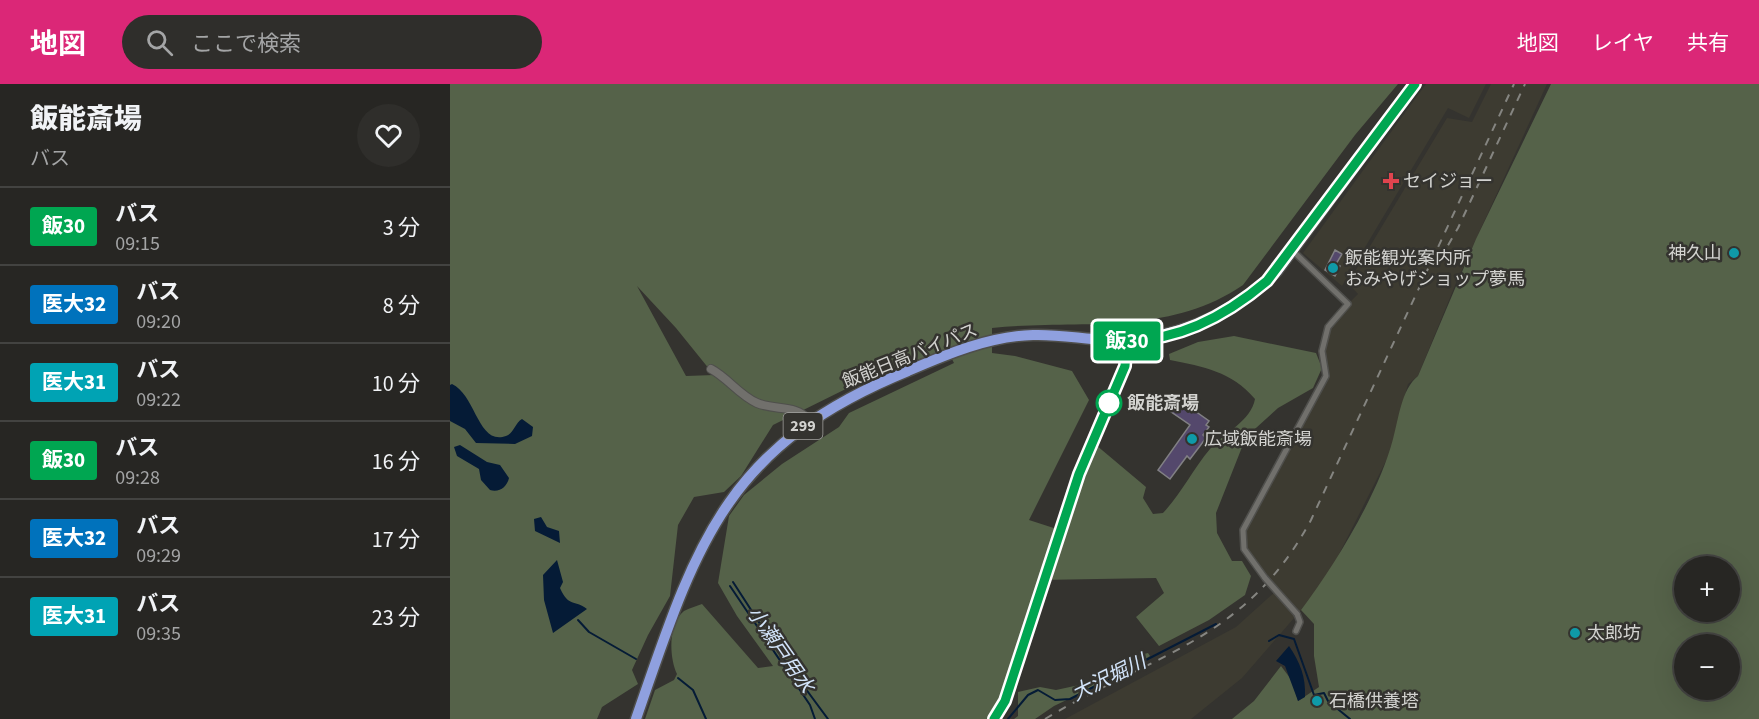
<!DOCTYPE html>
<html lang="ja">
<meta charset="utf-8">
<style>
body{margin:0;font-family:"Source Sans 3","Noto Sans JP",sans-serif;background:#2f2e2b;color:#f1f3f6;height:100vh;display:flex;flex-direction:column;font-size:22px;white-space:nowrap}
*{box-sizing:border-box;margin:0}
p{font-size:20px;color:#a4a5a6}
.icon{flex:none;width:33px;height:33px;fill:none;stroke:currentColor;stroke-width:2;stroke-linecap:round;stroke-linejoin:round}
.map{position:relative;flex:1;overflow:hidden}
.sheet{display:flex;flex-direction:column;background:#272623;width:450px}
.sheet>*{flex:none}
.badge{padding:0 12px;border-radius:4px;font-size:21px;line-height:39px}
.tools{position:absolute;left:1224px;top:472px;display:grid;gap:12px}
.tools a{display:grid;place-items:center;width:66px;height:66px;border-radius:50%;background:#272623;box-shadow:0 6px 24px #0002,0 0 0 2px #434341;font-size:30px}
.map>.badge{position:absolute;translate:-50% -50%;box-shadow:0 0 0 3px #fff}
.round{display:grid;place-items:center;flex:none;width:63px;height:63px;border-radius:32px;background:#2f2e2b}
.head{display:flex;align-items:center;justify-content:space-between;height:102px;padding:0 30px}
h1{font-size:28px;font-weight:800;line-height:45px}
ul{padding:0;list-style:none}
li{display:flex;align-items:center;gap:18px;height:78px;padding:0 30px;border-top:2px solid #434341}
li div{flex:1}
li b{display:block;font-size:22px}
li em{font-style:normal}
li .badge{min-width:66px;font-weight:700;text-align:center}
header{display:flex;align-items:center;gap:36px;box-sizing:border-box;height:84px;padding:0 30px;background:#db2777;color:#fff}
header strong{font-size:28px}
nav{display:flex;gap:33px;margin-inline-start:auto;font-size:21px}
.search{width:420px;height:54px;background:#2f2e2b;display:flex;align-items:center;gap:15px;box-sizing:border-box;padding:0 21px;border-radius:33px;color:#a4a5a6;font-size:22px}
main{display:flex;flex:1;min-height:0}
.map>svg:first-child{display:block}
.built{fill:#3d3b31}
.green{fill:#556249;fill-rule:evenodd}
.water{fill:#051b36}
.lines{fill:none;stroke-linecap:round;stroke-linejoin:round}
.stream{stroke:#051b36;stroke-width:2}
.building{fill:#54486c;stroke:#818084;stroke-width:1.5}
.street-casing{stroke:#4f4f4c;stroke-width:8}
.secondary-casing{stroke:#4f4f4c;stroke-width:10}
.highway-casing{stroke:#4f4f4c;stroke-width:13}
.street{stroke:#71706c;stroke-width:5}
.secondary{stroke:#71706c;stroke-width:8}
.highway{stroke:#8fa0df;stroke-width:10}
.rail{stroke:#858581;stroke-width:2;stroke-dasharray:8 8;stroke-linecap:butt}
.street-bridge-casing{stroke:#4f4f4c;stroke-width:8;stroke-linecap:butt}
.street-bridge{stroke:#71706c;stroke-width:5}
.line-casing{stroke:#fff;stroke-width:14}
.line{stroke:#00a651;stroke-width:9}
.health-dot{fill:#e0444e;stroke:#34332f;stroke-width:2}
.culture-dot{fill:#0f9aa8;stroke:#34332f;stroke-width:2}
.stop-dot{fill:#fff;stroke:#00a651;stroke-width:3}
.labels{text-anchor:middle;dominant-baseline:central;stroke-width:5;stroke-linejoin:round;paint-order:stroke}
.shield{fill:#34332f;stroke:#a3a3a0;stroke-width:1.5}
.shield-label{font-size:16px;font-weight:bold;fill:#d3d3d0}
.poi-label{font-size:18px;fill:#d3d3d0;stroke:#34332f;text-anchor:start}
.street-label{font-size:18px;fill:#d3d3d0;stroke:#34332f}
.stop-label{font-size:18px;font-weight:bold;fill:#d3d3d0;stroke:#34332f;text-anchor:start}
.water-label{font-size:20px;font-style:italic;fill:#d2e4fa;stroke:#34332f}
</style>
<header>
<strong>地図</strong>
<div class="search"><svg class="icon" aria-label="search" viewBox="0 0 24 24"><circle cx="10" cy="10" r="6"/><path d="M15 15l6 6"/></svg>ここで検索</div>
<nav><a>地図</a><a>レイヤ</a><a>共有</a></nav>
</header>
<main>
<section class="sheet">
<div class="head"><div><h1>飯能斎場</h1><p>バス</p></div><a class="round"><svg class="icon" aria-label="heart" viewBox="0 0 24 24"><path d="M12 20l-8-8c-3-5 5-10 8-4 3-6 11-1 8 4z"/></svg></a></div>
<ul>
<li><span class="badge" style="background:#00a651;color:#fff">飯30</span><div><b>バス</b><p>09:15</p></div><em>3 分</em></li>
<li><span class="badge" style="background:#0072bc;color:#fff">医大32</span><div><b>バス</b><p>09:20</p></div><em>8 分</em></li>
<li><span class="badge" style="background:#00a3b4;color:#fff">医大31</span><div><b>バス</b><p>09:22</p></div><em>10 分</em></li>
<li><span class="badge" style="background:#00a651;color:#fff">飯30</span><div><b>バス</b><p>09:28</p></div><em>16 分</em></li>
<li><span class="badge" style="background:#0072bc;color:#fff">医大32</span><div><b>バス</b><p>09:29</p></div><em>17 分</em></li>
<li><span class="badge" style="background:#00a3b4;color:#fff">医大31</span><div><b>バス</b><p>09:35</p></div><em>23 分</em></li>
</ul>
</section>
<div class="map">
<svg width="1309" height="635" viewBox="0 0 1309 635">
<rect width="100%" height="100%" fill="#34332f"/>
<g class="built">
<path d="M976,0H1036L1019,34L998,24L892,202L853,169Z"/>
<path d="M1041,0H1097L1006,199L968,292L958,300L940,369L880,488L851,526L792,594L741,635H615L786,543L826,507L798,474L793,446L876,292L873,273L882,236L908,210L898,199L997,34L1022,38Z"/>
</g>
<g class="green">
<path d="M0,0H948L905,51L793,201C717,253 628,235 542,244V269L565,272L622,287L639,316L579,436L613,447L646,361L696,403L693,414L703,430L713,429C731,410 743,385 760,365C775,348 801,337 805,315C781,287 754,283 720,276L719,270L748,258L784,252L866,269L872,284L863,304L828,324L796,353L766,429L767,449L782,477H792L801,492L795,511L759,536L709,562L686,533L714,509L706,494L589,496C582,543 569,594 544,635H195L205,606L224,596L227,590C219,573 218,540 234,527C239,524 247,522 252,520L308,584L323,582L287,532L268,499L279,432L294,411L332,380L389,343L399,329L504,279L497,265L420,293L323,341L291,392L274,408L244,413L228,441L220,512L198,551L182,586L188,600L152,623L147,635H0ZM187,202L226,244L264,291L236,292Z"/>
<path d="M1101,0H1309V635H782L804,617L831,582L843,598L848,617L869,603L864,572V540L851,526C885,481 929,409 943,355C949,334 951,306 968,292L1026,155ZM1234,483H1280V528H1234ZM1234,561H1280V606H1234Z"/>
<path d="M698,569L700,572L675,588L604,622L585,635H564L568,632V608L590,603L606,606L643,598L669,576Z"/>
</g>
<g class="water">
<path d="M2,300C26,311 28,362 56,352C64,349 65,339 72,335L83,343L82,352L65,360L26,359L15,345L0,337V301Z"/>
<path d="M10,361L37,378L50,381L59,394C57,403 49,409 40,406L31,396L29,385L7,372L4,363Z"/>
<path d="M91,433L97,443L109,447L110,459L85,447L84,435Z"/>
<path d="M107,476L113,498L110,504C119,524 124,515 137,525L103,549L94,516L93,491Z"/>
<path d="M839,562C850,578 856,593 855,613L848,617L835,582L826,577Z"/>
</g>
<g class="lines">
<g class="stream">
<path d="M283,498L327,566L378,635"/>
<path d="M280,502L360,621L365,635"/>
<path d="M128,536L139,548L186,575"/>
<path d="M819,557L829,551L844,555L864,611L874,609L878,617L900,635"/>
<path d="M228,594L243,606L256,635"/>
<path d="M558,635L578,611L588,606L605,616L620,615L766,540"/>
</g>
</g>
<g class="building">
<path d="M885,166L892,170L886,180L890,182L885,192L875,186Z"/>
<path d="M724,316L732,322L736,316L747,325L745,327L759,337L756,341L759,343L753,351L756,354L740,375L737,372L720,395L708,386L740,341L717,325Z"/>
</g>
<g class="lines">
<defs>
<g id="street">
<path d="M815,494L794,465L793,446L876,292L872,267L878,243L898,220L843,167"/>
<path d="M846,547L850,538L847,530"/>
</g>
<g id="secondary">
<path d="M261,285C278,294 289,311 307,319C326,327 345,320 359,336"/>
<path d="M544,635L555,617L629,390L675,282L677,256"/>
</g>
<path id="highway" d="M186,635C246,461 274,362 458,287C497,270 540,252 583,251C608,250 632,255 656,256C721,258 781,233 827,187L965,0"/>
</defs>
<use href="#street" class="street-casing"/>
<use href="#secondary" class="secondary-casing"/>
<use href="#highway" class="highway-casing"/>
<use href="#street" class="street"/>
<use href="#secondary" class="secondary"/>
<use href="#highway" class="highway"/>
<g class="rail">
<path d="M990,175L1008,144L1075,0"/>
<path d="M595,635C702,570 795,558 861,436L1064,0"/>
</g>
<defs>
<path id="street-bridge" d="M815,494L847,530"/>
</defs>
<use href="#street-bridge" class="street-bridge-casing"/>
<use href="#street-bridge" class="street-bridge"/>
</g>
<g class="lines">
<defs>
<path id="line" d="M544,635L555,617L629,390L675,282L677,256C729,257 778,230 817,197L965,0"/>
</defs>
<use href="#line" class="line-casing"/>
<use href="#line" class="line"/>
</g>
<path class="health-dot" d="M938 88h6v6h6v6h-6v6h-6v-6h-6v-6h6z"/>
<g class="culture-dot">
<circle cx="1284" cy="169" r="6"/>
<circle cx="883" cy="184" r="6"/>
<circle cx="742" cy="355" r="6"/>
<circle cx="1125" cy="549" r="6"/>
<circle cx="867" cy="617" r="6"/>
</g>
<circle class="stop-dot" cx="659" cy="319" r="12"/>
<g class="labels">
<rect class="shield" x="333.5" y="329" width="39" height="26" rx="4.5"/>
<g class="shield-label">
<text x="353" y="342">299</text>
</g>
<g class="poi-label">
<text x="953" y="97">セイジョー</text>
<text x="1272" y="169" text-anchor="end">神久山</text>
<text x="895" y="174">飯能観光案内所<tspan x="895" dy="21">おみやげショップ夢馬</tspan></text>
<text x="754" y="355">広域飯能斎場</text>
<text x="1137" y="549">太郎坊</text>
<text x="879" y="617">石橋供養塔</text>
</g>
<g class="street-label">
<text transform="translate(460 272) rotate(-22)">飯能日高バイパス</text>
</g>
<g class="stop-label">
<text x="677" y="319">飯能斎場</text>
</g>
<g class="water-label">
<text transform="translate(330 566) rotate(55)">小瀬戸用水</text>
<text transform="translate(659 594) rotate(-26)">大沢堀川</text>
</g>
</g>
</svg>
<div class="tools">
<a>+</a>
<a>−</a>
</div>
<b class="badge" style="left:677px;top:257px;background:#00a651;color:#fff">飯30</b>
</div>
</main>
